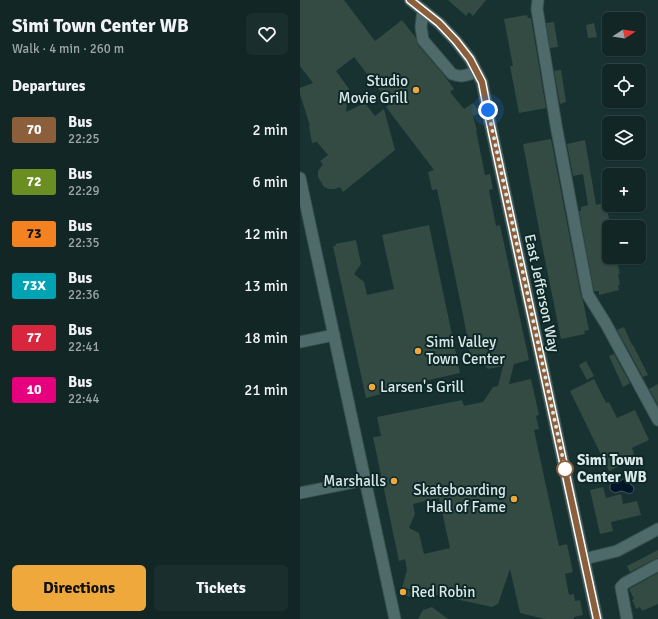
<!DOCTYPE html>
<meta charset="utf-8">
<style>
body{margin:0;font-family:Signika,sans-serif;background:#1b2e2e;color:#f1f3f6;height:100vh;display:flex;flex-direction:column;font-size:15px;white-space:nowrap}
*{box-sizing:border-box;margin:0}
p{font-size:13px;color:#9ca5a7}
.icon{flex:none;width:22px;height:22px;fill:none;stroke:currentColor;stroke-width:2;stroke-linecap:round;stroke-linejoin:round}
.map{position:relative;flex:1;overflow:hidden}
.side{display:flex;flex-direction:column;background:#122626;width:300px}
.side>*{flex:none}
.badge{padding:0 8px;border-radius:3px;font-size:14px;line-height:26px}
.needle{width:26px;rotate:78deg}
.tools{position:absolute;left:302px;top:12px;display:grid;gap:8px}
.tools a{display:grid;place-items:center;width:44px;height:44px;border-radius:6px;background:#122626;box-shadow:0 1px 3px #0004,0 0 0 1px #314343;font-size:20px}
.you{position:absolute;width:20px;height:20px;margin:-10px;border:3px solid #fff;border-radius:50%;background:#1a73e8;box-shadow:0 0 0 6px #1a73e833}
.map>.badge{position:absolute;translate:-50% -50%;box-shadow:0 0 0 2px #fff}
h2{padding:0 12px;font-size:15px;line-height:36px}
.round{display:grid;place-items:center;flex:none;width:42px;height:42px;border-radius:6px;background:#1b2e2e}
.summary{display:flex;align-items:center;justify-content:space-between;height:68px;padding:0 12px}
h1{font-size:19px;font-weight:700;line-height:30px}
.action{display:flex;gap:8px;margin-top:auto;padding:8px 12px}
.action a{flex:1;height:46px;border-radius:6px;background:#eea83c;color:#111;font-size:16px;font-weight:700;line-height:46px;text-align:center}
.action a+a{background:#1b2e2e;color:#f1f3f6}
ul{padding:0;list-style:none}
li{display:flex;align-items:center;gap:12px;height:52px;padding:0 12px}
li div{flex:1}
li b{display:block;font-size:15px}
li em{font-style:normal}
li .badge{min-width:44px;font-weight:700;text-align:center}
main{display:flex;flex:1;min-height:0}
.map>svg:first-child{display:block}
.water{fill:#001527;stroke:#415561}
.building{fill:#334b43;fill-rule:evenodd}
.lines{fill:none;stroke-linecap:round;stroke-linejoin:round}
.minor-casing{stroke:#395050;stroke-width:13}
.minor{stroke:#4f6a6a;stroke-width:11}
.line-casing{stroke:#fff;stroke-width:9}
.line{stroke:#8b5e3c;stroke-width:6}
.walk{stroke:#d9e9e8;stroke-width:4;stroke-dasharray:0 7.2}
.poi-dot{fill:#eea83c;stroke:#0e2828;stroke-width:1.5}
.stop-dot{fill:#fff;stroke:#8b5e3c;stroke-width:2}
.labels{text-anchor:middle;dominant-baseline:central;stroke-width:4;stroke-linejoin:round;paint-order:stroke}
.poi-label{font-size:15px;fill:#d9e9e8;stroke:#0e2828;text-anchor:end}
.street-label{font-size:15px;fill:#d9e9e8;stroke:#0e2828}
.stop-label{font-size:15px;font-weight:bold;fill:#d9e9e8;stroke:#0e2828;text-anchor:start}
</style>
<main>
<section class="side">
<div class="summary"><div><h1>Simi Town Center WB</h1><p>Walk · 4 min · 260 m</p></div><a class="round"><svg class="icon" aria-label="heart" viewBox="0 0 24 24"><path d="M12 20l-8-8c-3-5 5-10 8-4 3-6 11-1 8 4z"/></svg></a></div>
<h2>Departures</h2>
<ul>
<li><span class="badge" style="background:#8b5e3c;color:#fff">70</span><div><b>Bus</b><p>22:25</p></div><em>2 min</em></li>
<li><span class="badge" style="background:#6b8e23;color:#fff">72</span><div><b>Bus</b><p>22:29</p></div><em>6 min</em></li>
<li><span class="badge" style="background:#f58220;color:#111">73</span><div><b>Bus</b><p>22:35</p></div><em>12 min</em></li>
<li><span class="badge" style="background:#00a3b4;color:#fff">73X</span><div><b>Bus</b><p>22:36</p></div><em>13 min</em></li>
<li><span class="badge" style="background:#d7263d;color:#fff">77</span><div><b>Bus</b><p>22:41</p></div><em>18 min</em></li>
<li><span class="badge" style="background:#e6007e;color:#fff">10</span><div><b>Bus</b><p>22:44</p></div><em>21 min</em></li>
</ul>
<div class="action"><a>Directions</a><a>Tickets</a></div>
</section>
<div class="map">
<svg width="358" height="619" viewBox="0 0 358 619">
<rect width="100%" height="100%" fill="#183232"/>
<path class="water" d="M325,478L328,479L330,484L333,486L334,489C332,497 327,492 321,491L315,493L310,490V485L312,483L319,482Z"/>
<g class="building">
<path d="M0,0H44L75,41L102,20L116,38L118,45L143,74L154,89L150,92L164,109L173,103L180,112L173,116L177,131L176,130L185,175L190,174L193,189L189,190L196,226L200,225L229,360L214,364L209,384L231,379L239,415L236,416L239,429L234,430L259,546L267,544L273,572L265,574L269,595L274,594L275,601L280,600L283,615L274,617V619H245L220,613L210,569L198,604L192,607L105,588L119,598L100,595L107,570L105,559L99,561L73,437L81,436L77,417L162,400L164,406L183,402L193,387L198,386L203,366L188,369L186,367L179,362L171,359L164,320L137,189L132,190L128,172L134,170L86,107L90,104L54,57L36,71L49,89L46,112L65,103L75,116L84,109L95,150L43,192L40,187L35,189H29L24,187L18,177V171L23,164L20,161L28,155L17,142L12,143L9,126H10L0,94V88L13,83L0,66ZM139,498L150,548L124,554L119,533L109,528L115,514L113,504Z"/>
<path d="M148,0H186L173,16L169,12L166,16Z"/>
<path d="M227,15L228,18H231L246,108L219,113L210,66H213L204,19Z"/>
<path d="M254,22L258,47L250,48L246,23Z"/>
<path d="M294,23L297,37L288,38L286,25Z"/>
<path d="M261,70L266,102L260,104L254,71Z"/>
<path d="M251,139L281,296L283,301L289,330L284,331L285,334L261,339L242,245L223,144Z"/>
<path d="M285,140L296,205L304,203L306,209L307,208L309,219L311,227H309V257H316L320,274H318L320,285H318L319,290L299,295V291H294L279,211H281V207L288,205L283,174L273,176L267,144Z"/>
<path d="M129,225L160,373L80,391L81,394L66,398L33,246H36L35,244L56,240L61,264L54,274L64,282L67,295L94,289L82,235Z"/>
<path d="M324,327L332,345H333L348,375L343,377L317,330Z"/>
<path d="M314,354L330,383L323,387L309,356Z"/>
<path d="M286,361L294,376L287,380L279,365Z"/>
<path d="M294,379L306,403L309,402L317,418L335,410L349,440L332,448L334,454L330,456L332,460L309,471L270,391Z"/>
<path d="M358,384V405L349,389Z"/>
<path d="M303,487L306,498L321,494L323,504L337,501L341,515L311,522L313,531L300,534L290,490Z"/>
<path d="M358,550V558L355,559L330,572L327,566Z"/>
<path d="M358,573V604L342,611L340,607L336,609L332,600L334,599L329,589Z"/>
<path d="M132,607L148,619H118L123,610Z"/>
</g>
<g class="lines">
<defs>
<g id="minor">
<path d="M110,0L139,23L156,41L170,59L182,82L189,118L297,619"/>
<path d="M238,0L237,9L256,125L288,295L306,324L358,420"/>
<path d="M123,10L121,27L123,40L152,74C162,78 167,75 176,72"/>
<path d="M0,178L95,619"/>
<path d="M0,342L34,335"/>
<path d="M0,493L65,480"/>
<path d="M284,559L317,551L358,529"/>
<path d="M327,619L321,587L325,583L358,565"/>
</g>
</defs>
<use href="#minor" class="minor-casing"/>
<use href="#minor" class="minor"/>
</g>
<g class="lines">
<defs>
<path id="line" d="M110,0L139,23L156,41L170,59L182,82L189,118L297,619"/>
</defs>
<use href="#line" class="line-casing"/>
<use href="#line" class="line"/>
<path class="walk" d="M188,110L266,473L265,469"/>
</g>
<g class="poi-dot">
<circle cx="116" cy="90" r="4"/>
<circle cx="118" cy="351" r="4"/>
<circle cx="72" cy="387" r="4"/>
<circle cx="94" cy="481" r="4"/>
<circle cx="214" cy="499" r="4"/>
<circle cx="103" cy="592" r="4"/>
</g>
<circle class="stop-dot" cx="265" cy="469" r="8"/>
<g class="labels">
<g class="poi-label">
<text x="108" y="81">Studio<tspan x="108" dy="17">Movie Grill</tspan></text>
<text x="126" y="342" text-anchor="start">Simi Valley<tspan x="126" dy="17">Town Center</tspan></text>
<text x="80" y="387" text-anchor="start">Larsen's Grill</text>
<text x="86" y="481">Marshalls</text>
<text x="206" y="490">Skateboarding<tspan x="206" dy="17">Hall of Fame</tspan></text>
<text x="111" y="592" text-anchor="start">Red Robin</text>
</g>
<g class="street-label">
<text transform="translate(242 293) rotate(78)">East Jefferson Way</text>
</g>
<g class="stop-label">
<text x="277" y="460">Simi Town<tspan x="277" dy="17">Center WB</tspan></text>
</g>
</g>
</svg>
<div class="tools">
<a><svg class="needle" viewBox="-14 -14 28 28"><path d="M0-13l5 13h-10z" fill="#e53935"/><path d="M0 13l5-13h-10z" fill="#9ca5a7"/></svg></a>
<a><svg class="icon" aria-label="locate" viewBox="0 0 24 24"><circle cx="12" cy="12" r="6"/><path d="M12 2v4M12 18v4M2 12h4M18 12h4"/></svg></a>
<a><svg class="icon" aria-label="layers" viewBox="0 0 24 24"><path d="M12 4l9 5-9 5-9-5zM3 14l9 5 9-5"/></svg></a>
<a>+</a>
<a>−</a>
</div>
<div class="you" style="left:188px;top:110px"></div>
</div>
</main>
